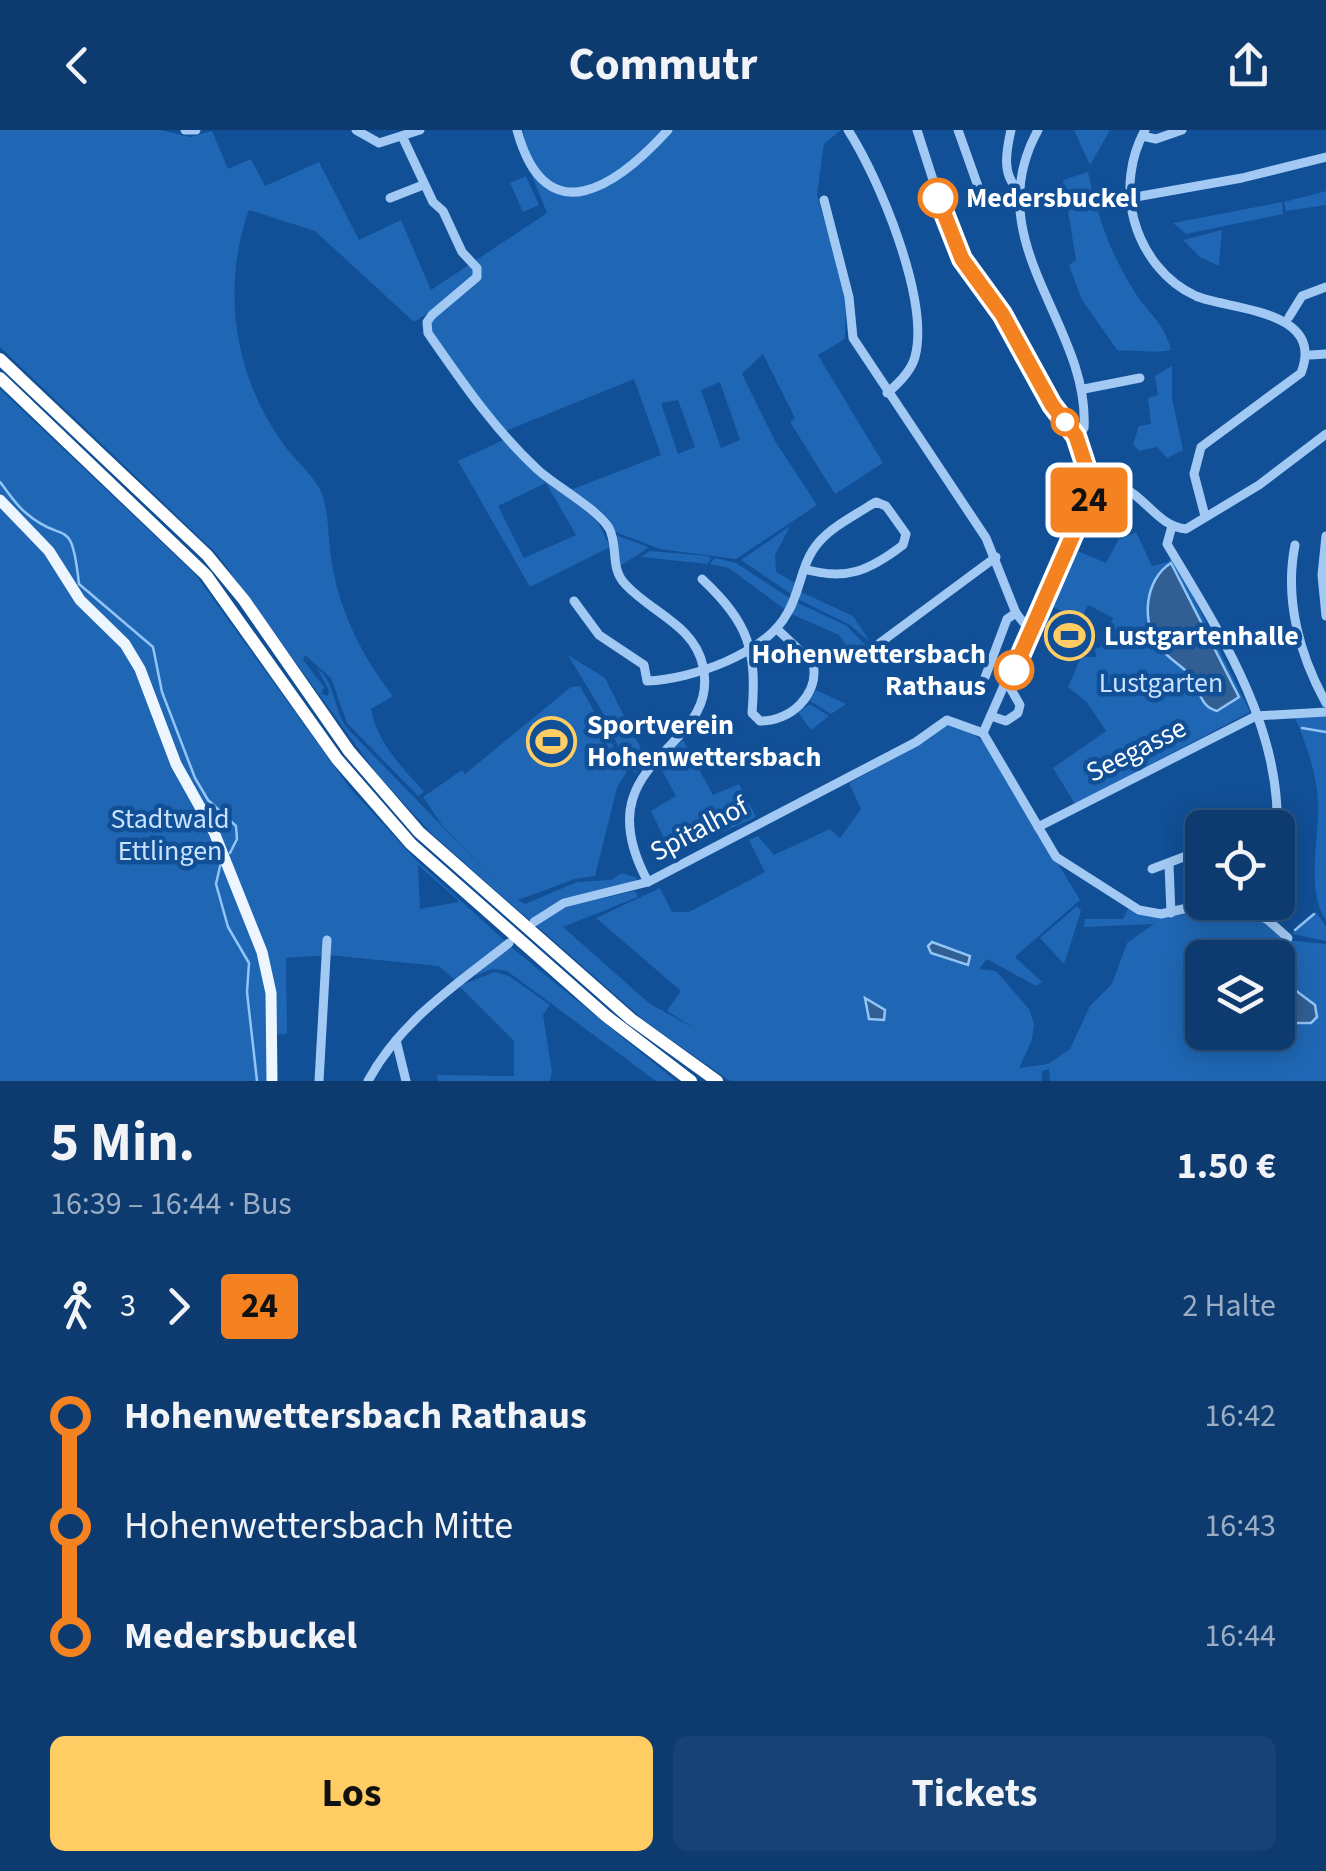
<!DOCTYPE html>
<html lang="de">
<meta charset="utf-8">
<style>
body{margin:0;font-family:"Source Sans 3",sans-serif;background:#164275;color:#f1f3f6;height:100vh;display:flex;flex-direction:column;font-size:38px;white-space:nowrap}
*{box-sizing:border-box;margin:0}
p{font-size:32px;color:#9aadc3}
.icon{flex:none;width:55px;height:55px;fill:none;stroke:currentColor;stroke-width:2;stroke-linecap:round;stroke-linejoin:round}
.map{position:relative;height:951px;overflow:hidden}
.sheet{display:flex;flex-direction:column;background:#0d3b70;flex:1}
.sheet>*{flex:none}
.badge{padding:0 20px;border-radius:8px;font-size:35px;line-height:65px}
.buttons{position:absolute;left:1185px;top:680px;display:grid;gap:20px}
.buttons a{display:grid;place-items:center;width:110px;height:110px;border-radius:15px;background:#0d3b70;box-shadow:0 5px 25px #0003,0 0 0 2px #2d5583;font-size:50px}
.map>.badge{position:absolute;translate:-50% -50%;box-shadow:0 0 0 5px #fff}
.legs{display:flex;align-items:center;gap:15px;height:110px;padding:0 50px;font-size:32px}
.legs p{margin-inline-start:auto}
.summary{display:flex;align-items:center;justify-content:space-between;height:170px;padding:0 50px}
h1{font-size:55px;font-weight:700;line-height:75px}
.primary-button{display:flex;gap:20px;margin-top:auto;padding:20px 50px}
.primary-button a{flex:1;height:115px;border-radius:15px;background:#ffcd63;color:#111;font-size:40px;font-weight:700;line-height:115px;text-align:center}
.primary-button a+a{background:#164275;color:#f1f3f6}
ul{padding:0 50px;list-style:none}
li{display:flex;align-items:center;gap:35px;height:110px;font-size:38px}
li i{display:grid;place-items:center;width:15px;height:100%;margin:0 12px;background:currentColor}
li i::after{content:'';width:25px;height:25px;margin:-12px;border:8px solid;border-radius:50%;background:#0d3b70}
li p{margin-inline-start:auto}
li:first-child i{background:linear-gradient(#0000 50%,currentColor 0)}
li:last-child i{background:linear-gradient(currentColor 50%,#0000 0)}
header{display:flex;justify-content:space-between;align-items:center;height:130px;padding:0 50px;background:#0d3b70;font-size:45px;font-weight:700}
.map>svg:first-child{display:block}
.green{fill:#1f67b4;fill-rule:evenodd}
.water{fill:#315f93;stroke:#92c4f7;stroke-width:2.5}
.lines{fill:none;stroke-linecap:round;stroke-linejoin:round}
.stream{stroke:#92c4f7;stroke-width:2.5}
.minor{stroke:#a1c9f4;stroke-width:9}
.major{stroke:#edf5ff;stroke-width:11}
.highway{stroke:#fff;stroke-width:12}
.line-1-casing{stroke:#fff;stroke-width:22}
.line-1{stroke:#f58220;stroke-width:15}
.stop-1-dot{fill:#fff;stroke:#f58220;stroke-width:5}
.labels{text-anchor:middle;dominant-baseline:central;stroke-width:9;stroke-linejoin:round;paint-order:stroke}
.stop-label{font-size:28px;font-weight:bold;fill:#fff;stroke:#114f96;text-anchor:start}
.poi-label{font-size:28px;font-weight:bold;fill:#fff;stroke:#114f96;text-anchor:start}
.park-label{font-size:28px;fill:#c9e2fe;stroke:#114f96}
.street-label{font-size:28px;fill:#fff;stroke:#114f96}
</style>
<header><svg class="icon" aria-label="back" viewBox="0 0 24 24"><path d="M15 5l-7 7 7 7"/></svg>Commutr<svg class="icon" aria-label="share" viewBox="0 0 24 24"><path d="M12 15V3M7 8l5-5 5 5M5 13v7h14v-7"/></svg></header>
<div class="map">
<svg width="1326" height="951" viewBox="0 0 1326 951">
<rect width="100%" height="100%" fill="#114f96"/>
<g class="green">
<path d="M0,0H161L190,7L212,1L228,39L251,29L265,56L319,32L359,110L401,90L431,160L547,83L530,41L523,0H841L824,14L817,65L846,167L845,209L818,225L883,333L835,364L790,292L795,288L763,224L742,244L775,311L817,375L736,429L660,419L613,401L568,361L661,325L634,249L503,302L432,205L430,193L468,158L414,192L315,101L249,80C221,158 234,245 282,312C294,330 317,347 323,367C329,387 328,408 331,428C338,478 362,527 393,566L371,579C377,613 402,637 424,662L418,666L347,593L331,548L305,525L303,530L324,557L321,564L328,566L329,560L317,538C336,553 333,579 347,598L502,758L442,695L423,667L462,640L465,644L571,557L580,556L627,641L617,658L595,746L575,749L518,770L509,765L525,774L577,752L611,750L622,743L637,748L635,753L562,770L531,791L520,782L432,704L377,644L217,424L0,217ZM720,252L740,310L721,318L701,260ZM678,270L695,317L678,324L661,273Z"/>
<path d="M1074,0H1110L1090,35Z"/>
<path d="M1088,42C1097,86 1110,122 1134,161C1148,183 1165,194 1171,220C1153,224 1137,219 1118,221L1082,170L1069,135L1076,130L1063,50Z"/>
<path d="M526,46L539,75L523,82L510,53Z"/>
<path d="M1326,61V75L1286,81L1284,72Z"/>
<path d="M1282,72L1283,84L1186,104L1173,93Z"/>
<path d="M1222,100L1219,136L1200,127L1183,110Z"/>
<path d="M1172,236V268L1183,320L1167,328L1157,317L1139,321L1133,314L1139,296L1151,294L1148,268L1158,265L1155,246Z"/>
<path d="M0,259L195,444L350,658L415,729L505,811L456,851L439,836L328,825L286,828L287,904L267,905V951H0ZM418,735L458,770V772L420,779Z"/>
<path d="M503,310L598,392L610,417L530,457L458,331ZM546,353L576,405L524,428L498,376Z"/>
<path d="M1100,355L1124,360L1090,384L1088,381Z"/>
<path d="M790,396L775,425L776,442L797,454L794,466L741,430Z"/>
<path d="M1136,402L1152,436L1168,432L1173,426L1250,582L1075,674L1053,638L1106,601L1086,571L1068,557L1081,527H1096L1095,519L1101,517L1113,488L1088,475L1081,489L1050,476L1073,419L1106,433L1118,410Z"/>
<path d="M618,406L646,416L648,418L620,436L614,407Z"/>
<path d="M650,421L708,426L711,429L707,434L641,427Z"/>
<path d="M715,428L736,433L791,469L787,481L729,438L710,434Z"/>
<path d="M799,461L853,486L870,512L850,495L796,468Z"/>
<path d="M796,472L847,496L873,523L857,531L839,505L791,484Z"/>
<path d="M568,525L605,548L627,592L615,603Z"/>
<path d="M816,560L846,574L831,584L810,571Z"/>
<path d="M810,574L829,586L811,600L798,582Z"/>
<path d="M1326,585V790C1305,760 1320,707 1318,672C1317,645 1306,613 1295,588Z"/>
<path d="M629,594L646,629L635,643L620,621L633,628L628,616L619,618L614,607Z"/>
<path d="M947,594L971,602L986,614L1080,770L1015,827L1042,852L1036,856L987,829L979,839L996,841L1029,879L1034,894L1032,910L1019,938L1048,934L1070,919L1090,876L1112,854L1127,813L1154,794L1084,797L1085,789H1123L1129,777L1139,782L1229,776L1260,788L1287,810L1326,814V951H1050L1049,939L1042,941V951H730L646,892L536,795L568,776L635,761L638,767L563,797L650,874L696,899L667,881L681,861L596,788L660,758L672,782H689L765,742L749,710L758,706L774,725L830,699L840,708L861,679L849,653L925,612ZM1202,828H1278V902H1202Z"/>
<path d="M683,610L713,665L739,654L756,687L672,725L651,681L676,666L658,633Z"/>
<path d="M1077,776L1081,781L1064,834L1040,808Z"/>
<path d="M1316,782L1326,796V811L1292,804Z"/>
<path d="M511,817L676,951H656L507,841L493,839L474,846Z"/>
<path d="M495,842L509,846L550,875L543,885L552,942L550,951H438L437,945L514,946V911L459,856Z"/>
</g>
<g class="water">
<path d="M1171,433L1239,567L1217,581C1198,576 1201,558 1190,545C1181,535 1168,528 1160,518C1140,492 1145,449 1171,433Z"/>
<path d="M932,812L970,826L968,835L931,823L928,816Z"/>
<path d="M1291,857L1315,875L1317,887L1311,893H1290L1286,875L1278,876V860L1283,863Z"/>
<path d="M865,868L885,880L884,890L869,889Z"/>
</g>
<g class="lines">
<g class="stream">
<path d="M0,352C8,362 16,375 26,383C65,417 71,382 79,454L153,517L162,562L195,648L208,670L236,696L237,709L230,723"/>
<path d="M1302,598L1326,602"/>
<path d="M221,732L216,754L228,797L249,833L247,862L257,951"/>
<path d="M1295,800L1314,784"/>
</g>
<g class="minor">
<path d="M185,0H196"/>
<path d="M356,0L379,13L420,0"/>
<path d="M517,0C546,106 617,56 668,0"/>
<path d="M848,0C879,48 930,170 915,227C911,241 898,254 887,263"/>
<path d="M917,0L953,112L1002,184L1051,275L1076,305L1091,358L983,603"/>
<path d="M958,0L979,59"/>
<path d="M1011,0C1006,22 1001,47 1021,62"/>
<path d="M1038,0C976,112 1090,194 1084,298L1076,305"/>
<path d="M1145,0C1130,27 1126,60 1134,90C1143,123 1165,152 1196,166C1229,180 1326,179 1301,243L1201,317L1194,344L1205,386"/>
<path d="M1142,6L1156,9L1182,0"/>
<path d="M403,8L433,72L443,81L462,122L477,138V147L432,185L427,192L428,203C462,252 494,299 538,340C556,356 597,379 609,398C619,417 609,438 626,455C652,483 694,495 703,536C722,623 580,626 648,752"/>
<path d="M390,68L423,55"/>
<path d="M1130,68L1242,48L1326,27"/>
<path d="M824,70L849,167L853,208L986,408L1016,483L1031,502"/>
<path d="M1289,187L1302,166L1326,157"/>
<path d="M1311,225L1326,224"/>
<path d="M1084,259L1140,248"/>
<path d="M1091,352C1141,347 1149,395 1186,399L1259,355L1326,304"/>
<path d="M1172,396L1167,414C1217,498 1281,595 1277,698"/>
<path d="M1326,406L1322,445L1326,486"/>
<path d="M1295,415C1284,470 1300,526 1326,573"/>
<path d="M702,449C749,493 757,520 752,583L760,591C790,592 820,564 813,533L777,499"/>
<path d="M574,471L599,505L644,535L647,551C692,549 766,524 788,482C801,460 801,432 819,412C832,397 852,387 869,376L876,372L886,376L906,404L903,415C869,441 846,451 804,439"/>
<path d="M873,518L996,427"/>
<path d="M984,550L1007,489L1016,483"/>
<path d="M994,587L1006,591L1018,583L1020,575L1008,554"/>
<path d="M983,603L1056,727L1139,780L1161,784L1205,774L1239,776L1268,790L1288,808"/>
<path d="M1038,697L1256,586L1326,582"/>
<path d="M1169,735L1171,783"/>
<path d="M1152,739L1202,720"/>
<path d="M1268,790L1270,772"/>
<path d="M534,792L564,773L648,752L916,612L947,590L983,603"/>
<path d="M396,910L406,951"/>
<path d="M319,951L327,810"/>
<path d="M368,951C401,890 456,855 509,813"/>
</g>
<path class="major" d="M0,370L49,421L80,470L125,514L140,539L176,634L214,702L262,822L271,863L272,951"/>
<g class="highway">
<path d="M0,229L207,425L244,470L349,621L419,702L631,889L717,951"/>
<path d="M0,248L206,445L337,629L411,714L606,886L691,951"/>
</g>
</g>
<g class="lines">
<defs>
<path id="line-1" d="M938,68L962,129L1002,184L1052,275L1076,306L1091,352L1090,366L1014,540"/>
</defs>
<use href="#line-1" class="line-1-casing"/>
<use href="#line-1" class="line-1"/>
</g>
<defs>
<symbol id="stadium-ring" viewBox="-11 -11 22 22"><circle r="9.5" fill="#114f96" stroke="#ffcd63" stroke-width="1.5"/><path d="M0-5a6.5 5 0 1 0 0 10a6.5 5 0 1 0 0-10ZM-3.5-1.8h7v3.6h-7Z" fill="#ffcd63"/></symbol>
</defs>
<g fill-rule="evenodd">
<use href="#stadium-ring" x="1042" y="478" width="55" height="55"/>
<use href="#stadium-ring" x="524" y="584" width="55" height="55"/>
</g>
<g class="stop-1-dot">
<circle cx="938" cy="68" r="18"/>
<circle cx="1065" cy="292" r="12"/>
<circle cx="1014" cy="540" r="18"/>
</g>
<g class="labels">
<g class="stop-label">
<text x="966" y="68">Medersbuckel</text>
<text x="986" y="524" text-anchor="end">Hohenwettersbach<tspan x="986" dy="32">Rathaus</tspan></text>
</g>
<g class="poi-label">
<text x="1104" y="506">Lustgartenhalle</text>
<text x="587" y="595">Sportverein<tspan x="587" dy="32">Hohenwettersbach</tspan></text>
</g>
<g class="park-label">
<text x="1161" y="553">Lustgarten</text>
<text x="170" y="689">Stadtwald<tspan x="170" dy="32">Ettlingen</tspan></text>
</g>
<g class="street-label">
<text transform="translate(1136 620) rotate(-27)">Seegasse</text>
<text transform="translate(699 699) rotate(-28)">Spitalhof</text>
</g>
</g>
</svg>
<div class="buttons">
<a><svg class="icon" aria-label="locate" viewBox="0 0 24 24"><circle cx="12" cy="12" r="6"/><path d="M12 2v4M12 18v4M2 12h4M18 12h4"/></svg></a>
<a><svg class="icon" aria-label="layers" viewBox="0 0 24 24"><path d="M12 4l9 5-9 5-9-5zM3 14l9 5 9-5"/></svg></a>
</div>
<b class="badge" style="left:1089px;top:370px;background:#f58220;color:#111">24</b>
</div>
<section class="sheet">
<div class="summary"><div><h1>5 Min.</h1><p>16:39 – 16:44 · Bus</p></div><b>1.50 €</b></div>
<div class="legs"><svg class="icon" aria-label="walk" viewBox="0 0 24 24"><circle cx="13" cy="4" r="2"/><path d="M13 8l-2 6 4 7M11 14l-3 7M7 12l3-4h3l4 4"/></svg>3<svg class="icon" aria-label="forward" viewBox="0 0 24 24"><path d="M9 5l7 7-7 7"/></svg><b class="badge" style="background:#f58220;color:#111">24</b><p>2 Halte</p></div>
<ul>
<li><i style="color:#f58220"></i><b>Hohenwettersbach Rathaus</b><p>16:42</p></li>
<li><i style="color:#f58220"></i><span>Hohenwettersbach Mitte</span><p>16:43</p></li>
<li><i style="color:#f58220"></i><b>Medersbuckel</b><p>16:44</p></li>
</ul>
<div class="primary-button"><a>Los</a><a>Tickets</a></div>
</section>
